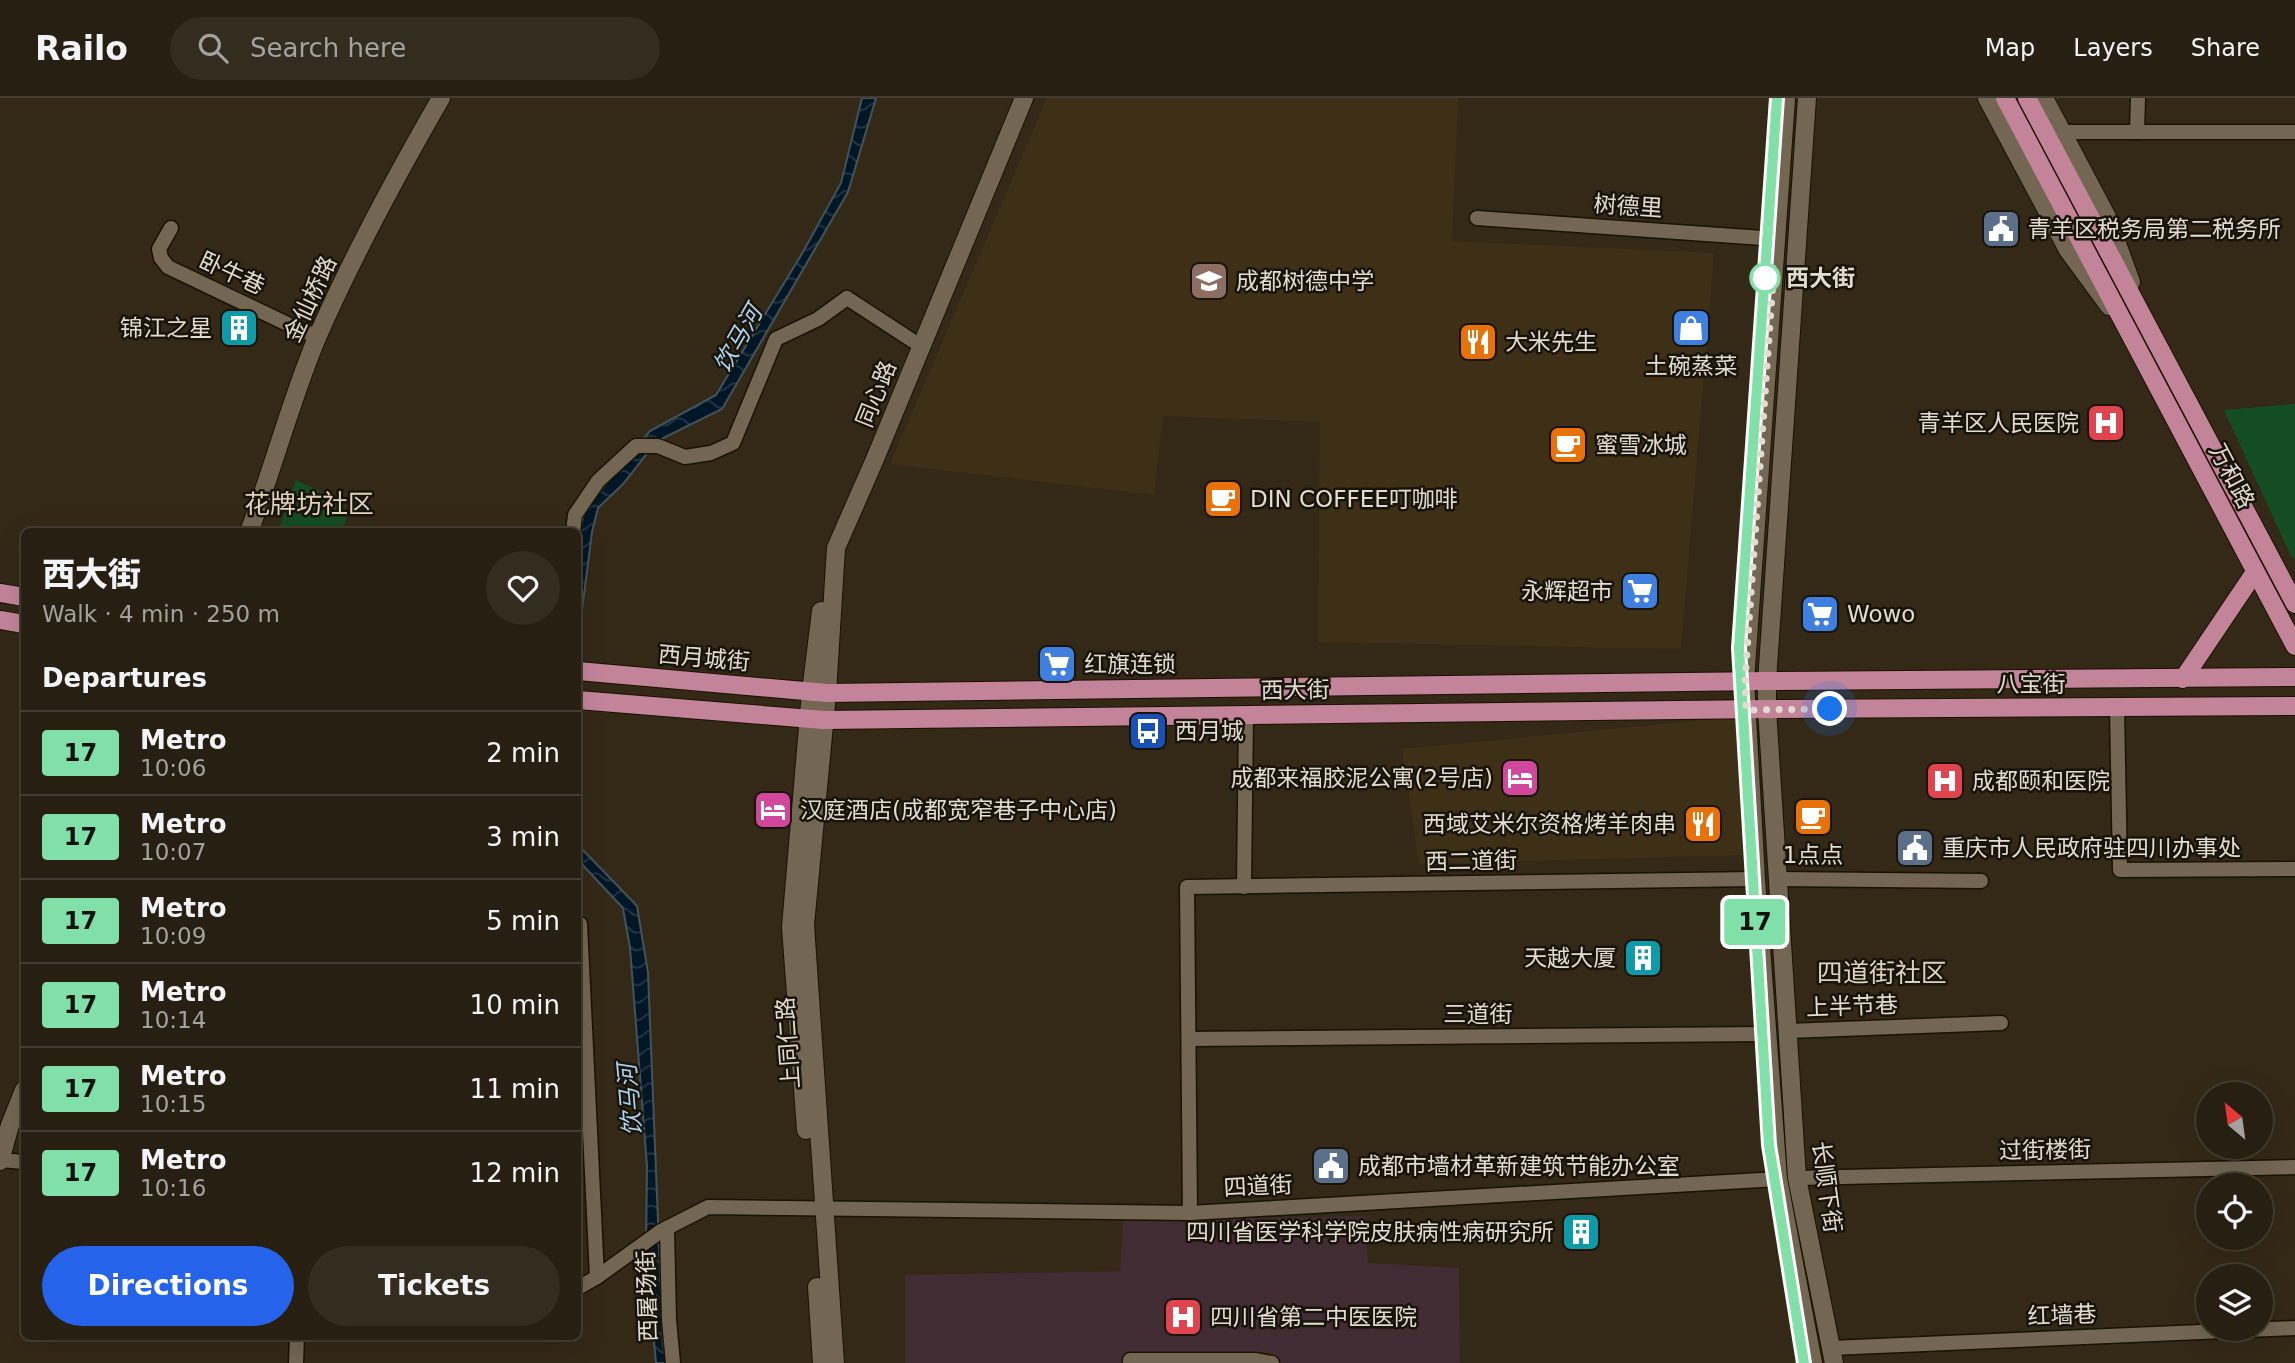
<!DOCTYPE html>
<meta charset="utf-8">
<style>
body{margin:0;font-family:"DejaVu Sans","Noto Sans SC",sans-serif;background:#332c1f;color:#f1f3f6;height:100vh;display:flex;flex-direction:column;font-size:26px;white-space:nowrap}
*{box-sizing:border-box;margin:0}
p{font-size:23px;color:#a4a29f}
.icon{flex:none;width:38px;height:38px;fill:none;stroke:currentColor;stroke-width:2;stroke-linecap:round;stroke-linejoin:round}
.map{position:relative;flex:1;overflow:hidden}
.sheet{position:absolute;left:21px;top:430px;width:560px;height:812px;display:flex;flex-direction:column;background:#271f11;border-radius:10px;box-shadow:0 7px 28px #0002,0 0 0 2px #433d31}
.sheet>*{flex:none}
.badge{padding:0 14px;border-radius:5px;font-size:24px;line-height:46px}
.needle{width:46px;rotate:331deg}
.controls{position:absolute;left:2196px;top:984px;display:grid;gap:14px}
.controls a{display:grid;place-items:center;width:77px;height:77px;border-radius:50%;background:#271f11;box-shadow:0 7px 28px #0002,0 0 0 2px #433d31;font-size:35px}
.you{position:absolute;width:35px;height:35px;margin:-18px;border:5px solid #fff;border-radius:50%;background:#1a73e8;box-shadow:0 0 0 10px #1a73e833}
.map>.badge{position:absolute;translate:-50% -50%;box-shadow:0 0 0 4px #fff}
h2{padding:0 21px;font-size:26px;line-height:63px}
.round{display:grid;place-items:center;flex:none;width:74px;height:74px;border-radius:37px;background:#332c1f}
.summary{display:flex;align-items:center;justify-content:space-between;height:119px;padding:0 21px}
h1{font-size:33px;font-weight:800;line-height:52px}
.cta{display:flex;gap:14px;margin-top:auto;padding:14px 21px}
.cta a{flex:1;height:80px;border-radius:42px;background:#2563eb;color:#fff;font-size:28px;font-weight:800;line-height:80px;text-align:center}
.cta a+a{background:#332c1f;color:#f1f3f6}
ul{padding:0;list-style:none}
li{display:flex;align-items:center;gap:21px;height:84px;padding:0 21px;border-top:2px solid #433d31}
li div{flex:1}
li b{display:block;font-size:26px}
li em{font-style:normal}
li .badge{min-width:77px;font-weight:700;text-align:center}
header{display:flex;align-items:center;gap:42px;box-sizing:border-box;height:98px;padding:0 35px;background:#271f11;border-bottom:2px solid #433d31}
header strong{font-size:33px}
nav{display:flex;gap:38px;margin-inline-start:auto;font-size:24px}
.search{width:490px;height:63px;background:#332c1f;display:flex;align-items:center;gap:18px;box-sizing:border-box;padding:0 24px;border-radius:38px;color:#a4a29f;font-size:26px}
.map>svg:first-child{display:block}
.built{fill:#3e3017}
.medical{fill:#402c32}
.park{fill:#144d22}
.water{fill:url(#water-waves);stroke:#44525a;stroke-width:2}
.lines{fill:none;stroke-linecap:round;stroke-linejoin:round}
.minor-casing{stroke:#1b1202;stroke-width:17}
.tertiary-casing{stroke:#1b1202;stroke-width:20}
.secondary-casing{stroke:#1b1202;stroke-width:20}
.primary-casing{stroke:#1b1202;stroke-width:20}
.minor{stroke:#736753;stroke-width:14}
.tertiary{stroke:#736753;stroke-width:18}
.secondary{stroke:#736753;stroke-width:18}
.primary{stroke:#c3849a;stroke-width:18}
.line-casing{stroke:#fff;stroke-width:16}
.line{stroke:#80e0a7;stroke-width:10}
.walk{stroke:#e2dbd0;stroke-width:7;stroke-dasharray:0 12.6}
.stop-dot{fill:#fff;stroke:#80e0a7;stroke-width:3.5}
.labels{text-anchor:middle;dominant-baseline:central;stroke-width:5;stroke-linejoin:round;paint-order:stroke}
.street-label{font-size:23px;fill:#e2dbd0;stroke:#18130b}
.poi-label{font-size:23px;fill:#e2dbd0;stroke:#18130b;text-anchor:start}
.stop-label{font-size:23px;font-weight:bold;fill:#e2dbd0;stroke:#18130b;text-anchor:start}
.water-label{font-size:24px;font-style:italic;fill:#aad3ef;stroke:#18130b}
.quarter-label{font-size:26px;fill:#dfd2bc;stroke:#18130b}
</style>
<header>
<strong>Railo</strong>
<div class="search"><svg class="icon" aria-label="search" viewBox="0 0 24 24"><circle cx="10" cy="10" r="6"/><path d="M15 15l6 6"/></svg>Search here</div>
<nav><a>Map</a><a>Layers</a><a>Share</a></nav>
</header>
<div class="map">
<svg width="2295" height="1265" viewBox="0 0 2295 1265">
<defs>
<pattern id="water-waves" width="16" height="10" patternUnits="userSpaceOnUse" patternTransform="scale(1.75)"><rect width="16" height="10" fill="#001728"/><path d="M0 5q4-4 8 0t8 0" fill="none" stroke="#253846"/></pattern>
</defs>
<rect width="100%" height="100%" fill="#342917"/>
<g class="built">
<path d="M1047,0H1458L1452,143L1714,155L1681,551L1318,544L1320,324L1163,318L1154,397L890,366Z"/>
<path d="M1737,619L1742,757L1419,766L1402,651Z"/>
</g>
<path class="medical" d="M1365,1118L1368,1165L1459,1170L1460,1265H905V1177L1120,1173L1123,1123Z"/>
<g class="park">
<path d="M2295,306V460L2291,458L2224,312Z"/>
<path d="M296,382L341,403L348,415L342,434H278Z"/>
</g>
<g class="water">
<path d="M862,0H876L848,94L722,311L657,343L623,386L598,410L592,434L578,543V442L585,411L650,333L716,297L803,154L841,85Z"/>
<path d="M578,747L637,808L648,875L663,1247L667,1265H656L646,1154L647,1068L630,850L623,810L578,762Z"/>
</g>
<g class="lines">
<defs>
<g id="minor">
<path d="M2062,34H2295"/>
<path d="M2137,34L2138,0"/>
<path d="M1477,120L1777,141"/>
<path d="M171,130L159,151L161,160L168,169L304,234L319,237"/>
<path d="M573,434L575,417L598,383L636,348H658L685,359L711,355L733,345L776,241L818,221L847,200L913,243"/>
<path d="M2117,610L2120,772L2295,771"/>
<path d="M1778,781L1981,783"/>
<path d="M1244,789L1246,617"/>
<path d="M580,826L597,1179"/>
<path d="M1788,933L2001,925"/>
<path d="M1189,941L1767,936"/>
<path d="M0,1062L24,1064"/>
<path d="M1797,1080L2295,1069"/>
<path d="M1190,1115L1187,789L1756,781"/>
<path d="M667,1130L669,1222L673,1265"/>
<path d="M578,1190L597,1179L661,1133L708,1109L1190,1115L1778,1081"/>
<path d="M1831,1250L2295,1230"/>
<path d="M296,1265L297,1239"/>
<path d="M1130,1265V1262H1255L1272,1265"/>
</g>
<g id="tertiary">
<path d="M249,434C273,371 290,305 316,242C352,159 396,78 441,0"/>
<path d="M806,1032L791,829L811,594L821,513"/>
<path d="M0,1063L10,1027L24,992"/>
<path d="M817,1189L822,1265"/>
<path d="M835,1265L805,827L827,595L836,450L875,361L1024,0"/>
</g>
<g id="secondary">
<path d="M1786,0L1745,583L1756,781L1778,1081L1813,1265"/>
<path d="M1807,0L1767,583V611L1797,1080L1834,1265"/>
<path d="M1987,0L2068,152L2109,208"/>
<path d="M2044,0L2108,121L2131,184"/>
</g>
<g id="primary">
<path d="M2005,0L2295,548"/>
<path d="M2027,0L2295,506"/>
<path d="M0,495L24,499"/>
<path d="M0,522L24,526"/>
<path d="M578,573L827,595L1767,583L2295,579"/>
<path d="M2183,581L2255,474"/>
<path d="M578,602L824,622L1767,611L2295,608"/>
</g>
</defs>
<use href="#minor" class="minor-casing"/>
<use href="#tertiary" class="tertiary-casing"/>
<use href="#secondary" class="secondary-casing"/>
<use href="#primary" class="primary-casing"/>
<use href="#minor" class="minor"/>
<use href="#tertiary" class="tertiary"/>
<use href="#secondary" class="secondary"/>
<use href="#primary" class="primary"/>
</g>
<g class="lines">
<defs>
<path id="line" d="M1777,0L1739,550L1769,1047L1804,1265"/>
</defs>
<use href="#line" class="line-casing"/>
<use href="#line" class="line"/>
<path class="walk" d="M1765,180L1774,169L1745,583L1746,612L1830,611"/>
</g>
<defs>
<symbol id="civic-square" viewBox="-11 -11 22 22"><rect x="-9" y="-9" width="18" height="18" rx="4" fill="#5c6f8a" stroke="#18130b"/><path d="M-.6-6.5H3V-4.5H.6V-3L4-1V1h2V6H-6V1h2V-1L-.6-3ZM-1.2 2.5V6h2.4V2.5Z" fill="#fff"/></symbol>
<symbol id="school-square" viewBox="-11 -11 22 22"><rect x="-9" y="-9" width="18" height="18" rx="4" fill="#8d6e63" stroke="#18130b"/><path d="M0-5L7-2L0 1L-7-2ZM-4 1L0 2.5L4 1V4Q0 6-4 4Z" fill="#fff"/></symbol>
<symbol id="building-square" viewBox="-11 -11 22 22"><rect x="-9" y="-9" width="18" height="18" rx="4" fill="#0f9aa8" stroke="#18130b"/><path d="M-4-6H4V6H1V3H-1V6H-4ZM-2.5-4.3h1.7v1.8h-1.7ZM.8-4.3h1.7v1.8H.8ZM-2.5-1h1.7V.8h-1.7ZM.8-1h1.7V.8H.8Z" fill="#fff"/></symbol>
<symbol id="shop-square" viewBox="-11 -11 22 22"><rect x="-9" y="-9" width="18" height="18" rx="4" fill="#3f7fe0" stroke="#18130b"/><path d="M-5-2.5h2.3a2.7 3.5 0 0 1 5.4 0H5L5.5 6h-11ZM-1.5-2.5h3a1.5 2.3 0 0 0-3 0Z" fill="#fff"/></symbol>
<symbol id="restaurant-square" viewBox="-11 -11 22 22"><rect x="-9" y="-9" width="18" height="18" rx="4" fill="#e8710a" stroke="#18130b"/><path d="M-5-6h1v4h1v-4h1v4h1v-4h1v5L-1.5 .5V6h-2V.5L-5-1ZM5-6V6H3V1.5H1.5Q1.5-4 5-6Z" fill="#fff"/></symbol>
<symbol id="hospital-square" viewBox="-11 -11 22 22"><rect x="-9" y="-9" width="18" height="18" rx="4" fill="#e0444e" stroke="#18130b"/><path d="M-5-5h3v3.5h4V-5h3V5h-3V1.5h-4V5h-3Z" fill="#fff"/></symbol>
<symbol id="cafe-square" viewBox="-11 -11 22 22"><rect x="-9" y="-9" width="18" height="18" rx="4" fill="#e8710a" stroke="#18130b"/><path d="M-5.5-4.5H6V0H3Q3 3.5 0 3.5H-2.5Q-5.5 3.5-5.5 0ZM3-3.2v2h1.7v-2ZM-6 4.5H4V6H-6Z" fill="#fff"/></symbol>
<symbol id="supermarket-square" viewBox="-11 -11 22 22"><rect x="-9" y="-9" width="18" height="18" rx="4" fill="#3f7fe0" stroke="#18130b"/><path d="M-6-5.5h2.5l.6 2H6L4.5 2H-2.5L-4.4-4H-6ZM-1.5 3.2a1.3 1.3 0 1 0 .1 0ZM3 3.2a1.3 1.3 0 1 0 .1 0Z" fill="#fff"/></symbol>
<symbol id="bus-square" viewBox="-11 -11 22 22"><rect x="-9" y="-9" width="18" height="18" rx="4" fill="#1a4fb4" stroke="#18130b"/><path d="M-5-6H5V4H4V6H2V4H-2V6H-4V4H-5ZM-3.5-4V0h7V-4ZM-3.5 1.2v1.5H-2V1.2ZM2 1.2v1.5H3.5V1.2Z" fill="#fff"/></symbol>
<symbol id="hotel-square" viewBox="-11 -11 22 22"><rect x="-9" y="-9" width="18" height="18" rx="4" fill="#d1479c" stroke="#18130b"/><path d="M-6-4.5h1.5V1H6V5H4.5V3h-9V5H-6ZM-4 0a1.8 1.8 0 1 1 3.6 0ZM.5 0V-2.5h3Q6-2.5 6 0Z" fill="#fff"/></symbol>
</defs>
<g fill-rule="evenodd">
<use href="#civic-square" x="1979" y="109" width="44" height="44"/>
<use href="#school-square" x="1187" y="161" width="44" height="44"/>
<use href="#building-square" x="217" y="208" width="44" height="44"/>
<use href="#shop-square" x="1669" y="208" width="44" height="44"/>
<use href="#restaurant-square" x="1456" y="222" width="44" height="44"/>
<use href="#hospital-square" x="2084" y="303" width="44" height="44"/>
<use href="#cafe-square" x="1546" y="325" width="44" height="44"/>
<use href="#cafe-square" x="1201" y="379" width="44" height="44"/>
<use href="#supermarket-square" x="1618" y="471" width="44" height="44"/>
<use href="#supermarket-square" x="1798" y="494" width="44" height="44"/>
<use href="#supermarket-square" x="1035" y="544" width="44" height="44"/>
<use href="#bus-square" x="1126" y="611" width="44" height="44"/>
<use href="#hotel-square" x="1498" y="658" width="44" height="44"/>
<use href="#hospital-square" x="1923" y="661" width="44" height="44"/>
<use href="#hotel-square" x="751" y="690" width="44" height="44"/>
<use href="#cafe-square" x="1791" y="697" width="44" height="44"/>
<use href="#restaurant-square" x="1681" y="704" width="44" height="44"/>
<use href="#civic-square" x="1893" y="728" width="44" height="44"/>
<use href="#building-square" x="1621" y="838" width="44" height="44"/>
<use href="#civic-square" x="1309" y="1046" width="44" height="44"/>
<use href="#building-square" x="1559" y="1112" width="44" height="44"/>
<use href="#hospital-square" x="1161" y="1197" width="44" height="44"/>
</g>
<circle class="stop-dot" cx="1765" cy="180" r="14"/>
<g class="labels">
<g class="street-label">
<text transform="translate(1628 108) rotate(4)">树德里</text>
<text transform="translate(232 175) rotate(25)">卧牛巷</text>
<text transform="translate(310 201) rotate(-65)">金仙桥路</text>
<text transform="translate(876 296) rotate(-68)">同心路</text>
<text transform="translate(2232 378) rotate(62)">万和路</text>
<text transform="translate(704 560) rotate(5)">西月城街</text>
<text x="2031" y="586">八宝街</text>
<text transform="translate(1295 592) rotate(-1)">西大街</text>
<text transform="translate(1471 763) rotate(-1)">西二道街</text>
<text transform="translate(1852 908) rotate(-2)">上半节巷</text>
<text x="1478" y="916">三道街</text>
<text transform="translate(788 945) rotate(-94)">上同仁路</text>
<text transform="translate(2045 1052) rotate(-1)">过街楼街</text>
<text transform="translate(1258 1088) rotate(-3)">四道街</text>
<text transform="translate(1827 1089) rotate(82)">长顺下街</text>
<text transform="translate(647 1198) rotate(-92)">西屠场街</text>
<text transform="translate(2062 1217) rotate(-2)">红墙巷</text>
</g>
<g class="poi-label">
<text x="2028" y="131">青羊区税务局第二税务所</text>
<text x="1236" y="183">成都树德中学</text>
<text x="212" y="230" text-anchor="end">锦江之星</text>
<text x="1505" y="244">大米先生</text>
<text x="1691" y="268" text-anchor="middle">土碗蒸菜</text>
<text x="2079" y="325" text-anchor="end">青羊区人民医院</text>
<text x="1595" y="347">蜜雪冰城</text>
<text x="1250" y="401">DIN COFFEE叮咖啡</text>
<text x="1613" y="493" text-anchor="end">永辉超市</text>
<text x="1847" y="516">Wowo</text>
<text x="1084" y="566">红旗连锁</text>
<text x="1175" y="633">西月城</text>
<text x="1493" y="680" text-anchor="end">成都来福胶泥公寓(2号店)</text>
<text x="1972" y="683">成都颐和医院</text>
<text x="800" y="712">汉庭酒店(成都宽窄巷子中心店)</text>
<text x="1676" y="726" text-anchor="end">西域艾米尔资格烤羊肉串</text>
<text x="1942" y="750">重庆市人民政府驻四川办事处</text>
<text x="1813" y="757" text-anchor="middle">1点点</text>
<text x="1616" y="860" text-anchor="end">天越大厦</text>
<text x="1358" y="1068">成都市墙材革新建筑节能办公室</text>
<text x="1554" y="1134" text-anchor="end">四川省医学科学院皮肤病性病研究所</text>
<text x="1210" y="1219">四川省第二中医医院</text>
</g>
<g class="stop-label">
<text x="1786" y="180">西大街</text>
</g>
<g class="water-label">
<text transform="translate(738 241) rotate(-60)">饮马河</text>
<text transform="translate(630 1002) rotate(-95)">饮马河</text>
</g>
<g class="quarter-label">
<text x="309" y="406">花牌坊社区</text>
<text x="1882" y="875">四道街社区</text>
</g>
</g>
</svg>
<div class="controls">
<a><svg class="needle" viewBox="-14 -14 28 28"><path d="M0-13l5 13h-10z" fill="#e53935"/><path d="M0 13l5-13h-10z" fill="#a4a29f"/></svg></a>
<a><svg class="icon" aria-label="locate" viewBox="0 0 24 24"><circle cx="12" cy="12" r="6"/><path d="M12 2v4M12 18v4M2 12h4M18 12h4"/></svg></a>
<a><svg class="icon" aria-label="layers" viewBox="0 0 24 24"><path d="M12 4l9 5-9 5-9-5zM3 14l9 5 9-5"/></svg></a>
</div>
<div class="you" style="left:1830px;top:611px"></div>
<b class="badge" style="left:1755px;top:824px;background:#80e0a7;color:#111">17</b>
<section class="sheet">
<div class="summary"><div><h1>西大街</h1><p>Walk · 4 min · 250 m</p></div><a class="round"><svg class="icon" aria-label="heart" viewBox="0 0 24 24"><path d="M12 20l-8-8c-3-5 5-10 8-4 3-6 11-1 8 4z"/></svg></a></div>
<h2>Departures</h2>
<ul>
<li><span class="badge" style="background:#80e0a7;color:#111">17</span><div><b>Metro</b><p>10:06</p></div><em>2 min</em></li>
<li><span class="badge" style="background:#80e0a7;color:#111">17</span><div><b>Metro</b><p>10:07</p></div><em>3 min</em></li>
<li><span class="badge" style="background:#80e0a7;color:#111">17</span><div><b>Metro</b><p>10:09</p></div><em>5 min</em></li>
<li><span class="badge" style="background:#80e0a7;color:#111">17</span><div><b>Metro</b><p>10:14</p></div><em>10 min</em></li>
<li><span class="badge" style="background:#80e0a7;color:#111">17</span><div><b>Metro</b><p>10:15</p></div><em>11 min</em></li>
<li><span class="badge" style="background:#80e0a7;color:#111">17</span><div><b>Metro</b><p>10:16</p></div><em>12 min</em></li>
</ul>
<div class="cta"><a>Directions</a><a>Tickets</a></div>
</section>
</div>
